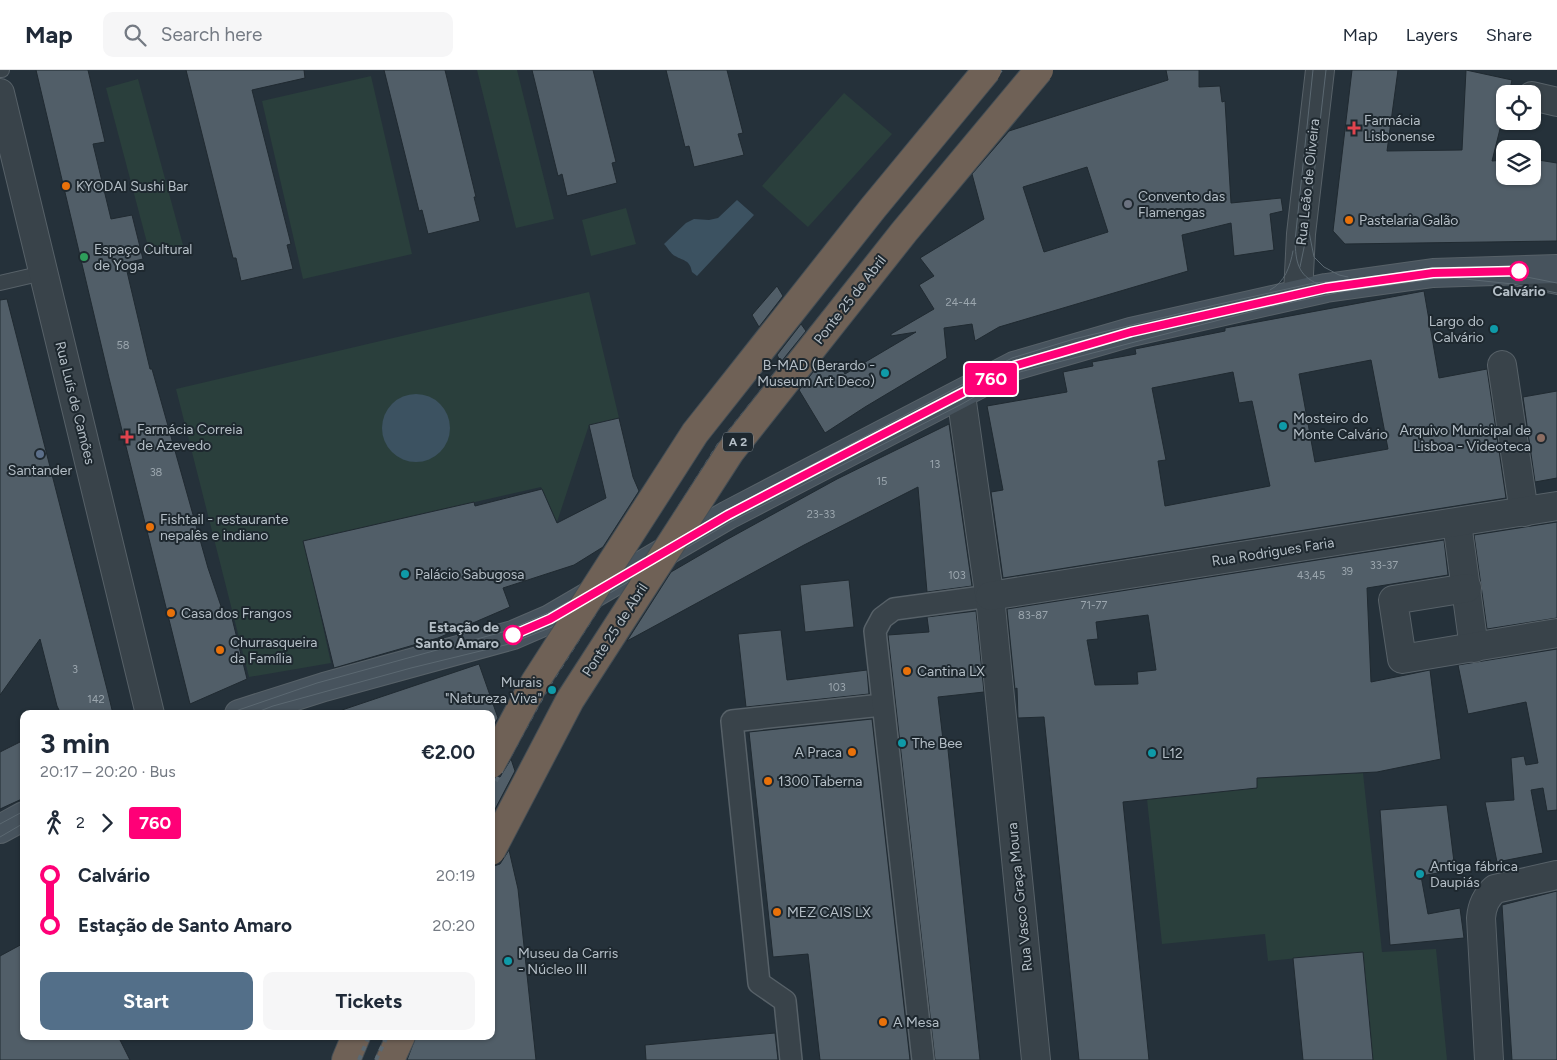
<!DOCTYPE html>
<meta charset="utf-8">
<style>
body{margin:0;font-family:Figtree,sans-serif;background:#f6f6f7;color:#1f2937;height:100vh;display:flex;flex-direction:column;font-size:19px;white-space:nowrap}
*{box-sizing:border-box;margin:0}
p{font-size:16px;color:#747a83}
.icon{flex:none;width:28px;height:28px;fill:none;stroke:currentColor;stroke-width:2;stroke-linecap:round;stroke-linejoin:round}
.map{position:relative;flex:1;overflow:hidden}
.panel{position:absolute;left:20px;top:640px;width:475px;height:330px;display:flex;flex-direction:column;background:#fff;border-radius:10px;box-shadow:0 1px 4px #0004}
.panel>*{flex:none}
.badge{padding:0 10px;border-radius:4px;font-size:18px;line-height:32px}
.controls{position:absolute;left:1496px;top:15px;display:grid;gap:10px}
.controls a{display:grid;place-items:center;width:45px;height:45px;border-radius:10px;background:#fff;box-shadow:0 1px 4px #0004;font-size:25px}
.map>.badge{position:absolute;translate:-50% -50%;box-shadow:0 0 0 2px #fff}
.legs{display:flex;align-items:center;gap:8px;height:55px;padding:0 20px;font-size:16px}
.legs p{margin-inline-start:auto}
.summary{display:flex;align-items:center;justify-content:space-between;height:85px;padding:0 20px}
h1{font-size:28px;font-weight:700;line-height:38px}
.primary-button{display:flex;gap:10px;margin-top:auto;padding:10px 20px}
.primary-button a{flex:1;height:58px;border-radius:10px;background:#536f89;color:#fff;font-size:20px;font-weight:700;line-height:58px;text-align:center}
.primary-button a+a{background:#f6f6f7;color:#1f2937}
ul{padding:0 20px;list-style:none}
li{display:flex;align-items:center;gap:18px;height:50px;font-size:19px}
li i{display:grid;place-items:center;width:8px;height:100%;margin:0 6px;background:currentColor}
li i::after{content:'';width:12px;height:12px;margin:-6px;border:4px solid;border-radius:50%;background:#fff}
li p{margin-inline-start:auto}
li:first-child i{background:linear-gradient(#0000 50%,currentColor 0)}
li:last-child i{background:linear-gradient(currentColor 50%,#0000 0)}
header{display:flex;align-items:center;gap:30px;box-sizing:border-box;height:70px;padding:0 25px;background:#fff;border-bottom:1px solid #e0e1e3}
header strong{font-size:24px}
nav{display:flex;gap:28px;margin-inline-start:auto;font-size:18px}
.search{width:350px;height:45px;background:#f6f6f7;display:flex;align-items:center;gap:12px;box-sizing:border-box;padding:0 18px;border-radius:10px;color:#747a83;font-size:19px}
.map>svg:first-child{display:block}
.green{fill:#2a3f3c}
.water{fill:#3c5261}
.building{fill:#515e68;stroke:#202a31;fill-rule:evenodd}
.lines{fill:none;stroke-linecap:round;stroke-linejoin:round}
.service-casing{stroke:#576168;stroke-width:16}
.pedestrian-casing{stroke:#576168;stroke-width:24}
.minor-casing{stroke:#576168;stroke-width:30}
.tertiary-casing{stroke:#576168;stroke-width:30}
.secondary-casing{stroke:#576168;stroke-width:30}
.motorway-casing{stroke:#444e55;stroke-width:30}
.service{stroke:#39434a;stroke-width:14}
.pedestrian{stroke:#39434a;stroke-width:21}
.minor{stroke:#39434a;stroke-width:28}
.tertiary{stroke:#39434a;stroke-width:28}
.secondary{stroke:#47535d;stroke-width:28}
.motorway{stroke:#6f6156;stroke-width:28}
.tram{stroke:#5b6871;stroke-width:1}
.rail{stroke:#5b6871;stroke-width:4;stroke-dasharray:5 5;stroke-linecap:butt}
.motorway-bridge-casing{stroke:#444e55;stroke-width:30;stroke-linecap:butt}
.motorway-bridge{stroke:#6f6156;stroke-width:28}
.line-1-casing{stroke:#fff;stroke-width:11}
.line-1{stroke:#f07;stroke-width:8}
.health-dot{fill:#e0444e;stroke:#1e282f;stroke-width:2}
.food-dot{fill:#e8710a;stroke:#1e282f;stroke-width:2}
.worship-dot{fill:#6b7280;stroke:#1e282f;stroke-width:2}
.leisure-dot{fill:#2e9e5b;stroke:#1e282f;stroke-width:2}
.stop-1-dot{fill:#fff;stroke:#f07;stroke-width:2.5}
.culture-dot{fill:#0f9aa8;stroke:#1e282f;stroke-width:2}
.education-dot{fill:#8d6e63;stroke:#1e282f;stroke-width:2}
.service-dot{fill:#5c6f8a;stroke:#1e282f;stroke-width:2}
.labels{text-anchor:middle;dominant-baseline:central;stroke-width:4;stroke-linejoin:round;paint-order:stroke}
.number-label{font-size:11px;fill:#9ba6ae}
.shield{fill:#1e282f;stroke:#879199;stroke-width:1}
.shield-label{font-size:12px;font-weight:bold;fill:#b4bec6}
.poi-label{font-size:14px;fill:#b4bec6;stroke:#1e282f;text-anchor:start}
.street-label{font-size:14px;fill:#b4bec6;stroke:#1e282f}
.stop-label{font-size:14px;font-weight:bold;fill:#b4bec6;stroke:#1e282f}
</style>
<header>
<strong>Map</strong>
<div class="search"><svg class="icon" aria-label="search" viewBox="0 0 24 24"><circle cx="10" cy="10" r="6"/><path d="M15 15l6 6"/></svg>Search here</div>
<nav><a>Map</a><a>Layers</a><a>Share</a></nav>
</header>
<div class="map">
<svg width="1557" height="990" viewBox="0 0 1557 990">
<rect width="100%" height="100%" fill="#25313a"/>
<g class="green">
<path d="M477,0H517L554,149L516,158Z"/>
<path d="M371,6L412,184L303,209L262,31Z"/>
<path d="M138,9L183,175L150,184L106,18Z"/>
<path d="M844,23L892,64L808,157L762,116Z"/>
<path d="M626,138L636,174L591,186L582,150Z"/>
<path d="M589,222L619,348L589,355L557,452L541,417L304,471L331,593L249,607L176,319Z"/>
<path d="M1363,703L1382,882L1436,879L1447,990H1373L1362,882L1268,891L1265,864L1162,874L1147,729L1257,718V708Z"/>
</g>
<g class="water">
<path d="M737,130L754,145L697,206L692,202C690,190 684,191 675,186C671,184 667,177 664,174L686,153L694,149L709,150L718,148Z"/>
<circle cx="416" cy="358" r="34"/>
</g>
<g class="building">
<path d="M36,0H88L105,72L93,74L111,149L132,145L143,189L125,193L150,299H152L208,498L223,542L230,540L247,609L190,634L109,308Z"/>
<path d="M186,0H304L305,8L252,20L291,174L287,175L293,199L241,211L236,188H233Z"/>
<path d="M384,0H445L476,127H474L480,151L428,164L422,140L419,141Z"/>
<path d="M532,0H593L616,92L612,93L617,113L567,126L562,104L558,106Z"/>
<path d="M666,0H727L743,63L738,64L744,85L694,97L689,76L685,77Z"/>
<path d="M1166,0H1199V17L1220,16L1222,32L1225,31L1231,133L1281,128L1283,141L1270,144L1274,180L1234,186L1231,153L1182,165L1188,201L999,257L975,271L972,254L944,258L947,288L865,337L825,363L799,320L824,288L832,301L840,295L845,304L916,262L891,266V264L934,239L919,215L934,206L920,188L984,149L972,104L1009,61L1168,10ZM1087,97L1108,162L1044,182L1023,117Z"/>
<path d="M1352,0H1398L1387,81L1462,80L1466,0L1512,10L1509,24H1505V39L1492,91L1505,90V106H1532V89L1557,93V171L1345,174L1333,161Z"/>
<path d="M777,216L783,226L759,257L752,245Z"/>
<path d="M1424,221L1439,308L1487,299L1506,428L1003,508L991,422L1003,420L987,336L1067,322L1063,302L1093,296L1092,292L1136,284L1135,279L1225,261V258ZM1371,290L1388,379L1315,392L1299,304ZM1233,302L1239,333L1252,331L1270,416L1165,436L1158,391L1166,390L1152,318Z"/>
<path d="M7,229L108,623L113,644H61L57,636L40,569L0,625V230Z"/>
<path d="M801,254L806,261L781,292L777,285Z"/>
<path d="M1557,321V408L1535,412L1523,327Z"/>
<path d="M619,348L633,407L639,421L603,477L574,495L503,518L510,537L438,568L334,598L303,471L474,432L475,436L542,419L557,453L606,428L589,355Z"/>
<path d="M949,354L972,516L927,522L918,417L804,475L627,571L671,502L726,470L837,409Z"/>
<path d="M1557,452V548L1487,559L1474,465Z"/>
<path d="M1444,470L1448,505L1367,518L1371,612L1430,600L1441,689L1377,702L1257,708V718L1123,732L1149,990H1079L1044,647L1018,648L1017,618L1015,619L1007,539ZM1148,545L1156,600L1137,602L1138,614L1095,615L1087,570L1098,569L1096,552Z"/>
<path d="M849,510L854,557L805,562L800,515Z"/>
<path d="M976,541L984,622L938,627L943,670H947L980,990H935L888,565L929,562L927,547Z"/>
<path d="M781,560L787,610L867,600L869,624L746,637L738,564Z"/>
<path d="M1557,579V740L1547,741L1543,718L1531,720L1543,783L1497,792L1485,732L1514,730L1511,688L1524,686L1526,695L1538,693L1526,632L1468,644L1458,595Z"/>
<path d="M479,594L498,648L491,660V644H343L342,640Z"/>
<path d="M872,649L910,990H820L808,884L773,887L749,662Z"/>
<path d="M24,670V728L0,739V682Z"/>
<path d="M511,689L515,701L491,747V710L500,707Z"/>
<path d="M1447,735L1455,800L1421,806L1428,844L1460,838L1464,868L1390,875L1380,740Z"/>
<path d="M509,780L518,819L536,990H407L416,966H491V797L500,794Z"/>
<path d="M1557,821V990H1512L1502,835Z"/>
<path d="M24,873V966H118L130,990H0V886Z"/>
<path d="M1363,882L1373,990H1303L1293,888Z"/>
<path d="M775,963L778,990H646L645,975Z"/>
</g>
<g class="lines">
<defs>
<g id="service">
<path d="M0,0H2"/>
<path d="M1518,209L1557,217"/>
<path d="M0,213L43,203"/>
</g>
<g id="pedestrian">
<path d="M791,990L785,931L759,913L732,651L882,635"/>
<path d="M923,990L875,561L882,548L894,539L990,526"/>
</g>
<g id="minor">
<path d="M1532,26L1557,32"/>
<path d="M1298,224L1301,164L1320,0"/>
<path d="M1502,295L1524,442"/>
<path d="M961,325L991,537L1036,990"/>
<path d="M1457,453L1474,578"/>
<path d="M1467,518L1393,530L1402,589L1557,563"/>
<path d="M990,526L1557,436"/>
<path d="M1489,990L1481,848C1482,835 1486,827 1495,819L1557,805"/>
</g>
<path id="tertiary" d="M0,23L150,644"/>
<g id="secondary">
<path d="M239,644L324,617L513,565L550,549L728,445L1014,296L1131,262L1326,218L1433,203L1557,199"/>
<path d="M0,759L24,746"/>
</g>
<g id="motorway">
<path d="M346,990L356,966"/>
<path d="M390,990L401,966"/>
</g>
</defs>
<use href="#service" class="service-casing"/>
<use href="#pedestrian" class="pedestrian-casing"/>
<use href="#minor" class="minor-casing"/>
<use href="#tertiary" class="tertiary-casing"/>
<use href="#secondary" class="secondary-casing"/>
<use href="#motorway" class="motorway-casing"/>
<use href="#service" class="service"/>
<use href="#pedestrian" class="pedestrian"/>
<use href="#minor" class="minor"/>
<use href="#tertiary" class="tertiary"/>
<use href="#secondary" class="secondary"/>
<use href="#motorway" class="motorway"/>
<g class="tram">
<path d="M1313,0L1295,171C1296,191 1297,205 1318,214"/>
<path d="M1326,0L1308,157L1314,187L1324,197L1339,205L1348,207"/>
<path d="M1300,197L1307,163"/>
<path d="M1270,220C1285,212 1290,197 1293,181"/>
<path d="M227,644L317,613L506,561L550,542L727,440L1012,288L1074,269L1215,235L1314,213L1358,209L1431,198L1459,197L1491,200L1557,213"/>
<path d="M252,644L273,636L411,598L509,574L552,557L732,451L962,334L1016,303L1269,237L1341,222L1434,209L1455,208L1513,214L1557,223"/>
<path d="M0,754L24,741"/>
<path d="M0,767L24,753"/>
</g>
<g class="rail">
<path d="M491,720L547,618L705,369L881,145L1001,0"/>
<path d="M491,755L561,625L718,376L894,155L1023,0"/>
<path d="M359,990L369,966"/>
<path d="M376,990L387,966"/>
</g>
<defs>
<g id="motorway-bridge">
<path d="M491,694L535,612L695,363L873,138L987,0"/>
<path d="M491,781L570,630L730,382L904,162L1039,0"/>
</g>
</defs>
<use href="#motorway-bridge" class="motorway-bridge-casing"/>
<use href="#motorway-bridge" class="motorway-bridge"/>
</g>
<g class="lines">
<defs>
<path id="line-1" d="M513,565L550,549L728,445L1014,296L1131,262L1326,218L1433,203L1519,201"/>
</defs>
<use href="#line-1" class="line-1-casing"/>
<use href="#line-1" class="line-1"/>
</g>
<g class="health-dot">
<path d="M1351.5 50.5h5v5h5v5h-5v5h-5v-5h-5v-5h5z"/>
<path d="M124.5 359.5h5v5h5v5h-5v5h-5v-5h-5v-5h5z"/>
</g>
<g class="food-dot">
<circle cx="66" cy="116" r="5"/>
<circle cx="1349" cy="150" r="5"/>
<circle cx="150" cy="457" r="5"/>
<circle cx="171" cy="543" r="5"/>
<circle cx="220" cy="580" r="5"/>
<circle cx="907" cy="601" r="5"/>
<circle cx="852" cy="682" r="5"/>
<circle cx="768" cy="711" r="5"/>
<circle cx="777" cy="842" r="5"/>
<circle cx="883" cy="952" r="5"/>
</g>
<circle class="worship-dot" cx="1128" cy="134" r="5"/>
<circle class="leisure-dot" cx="84" cy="187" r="5"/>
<g class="stop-1-dot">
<circle cx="1519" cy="201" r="9"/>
<circle cx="513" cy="565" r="9"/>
</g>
<g class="culture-dot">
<circle cx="1494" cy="259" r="5"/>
<circle cx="885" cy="303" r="5"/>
<circle cx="1283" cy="356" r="5"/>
<circle cx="405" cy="504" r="5"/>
<circle cx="552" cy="620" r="5"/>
<circle cx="902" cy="673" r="5"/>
<circle cx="1152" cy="683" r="5"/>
<circle cx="1420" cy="804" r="5"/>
<circle cx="508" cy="891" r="5"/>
</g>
<circle class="education-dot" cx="1541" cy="368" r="5"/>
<circle class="service-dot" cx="40" cy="384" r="5"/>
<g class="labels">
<g class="number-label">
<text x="961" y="232">24-44</text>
<text x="123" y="275">58</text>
<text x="935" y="394">13</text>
<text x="156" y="402">38</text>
<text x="882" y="411">15</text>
<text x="821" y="444">23-33</text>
<text x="1384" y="495">33-37</text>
<text x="1347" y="501">39</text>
<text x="957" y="505">103</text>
<text x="1311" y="505">43,45</text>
<text x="1094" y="535">71-77</text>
<text x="1033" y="545">83-87</text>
<text x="75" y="599">3</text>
<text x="837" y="617">103</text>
<text x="96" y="629">142</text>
</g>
<rect class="shield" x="723" y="362.5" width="30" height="19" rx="4"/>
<g class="shield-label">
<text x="738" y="372">A 2</text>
</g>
<g class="poi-label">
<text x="1364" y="50">Farmácia<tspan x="1364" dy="16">Lisbonense</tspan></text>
<text x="76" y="116">KYODAI Sushi Bar</text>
<text x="1138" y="126">Convento das<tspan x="1138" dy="16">Flamengas</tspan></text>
<text x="1359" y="150">Pastelaria Galão</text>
<text x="94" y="179">Espaço Cultural<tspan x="94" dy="16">de Yoga</tspan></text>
<text x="1484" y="251" text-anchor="end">Largo do<tspan x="1484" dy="16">Calvário</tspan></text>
<text x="875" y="295" text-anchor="end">B-MAD (Berardo -<tspan x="875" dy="16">Museum Art Deco)</tspan></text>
<text x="1293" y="348">Mosteiro do<tspan x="1293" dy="16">Monte Calvário</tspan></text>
<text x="137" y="359">Farmácia Correia<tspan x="137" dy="16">de Azevedo</tspan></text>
<text x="1531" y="360" text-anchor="end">Arquivo Municipal de<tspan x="1531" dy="16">Lisboa - Videoteca</tspan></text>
<text x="40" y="400" text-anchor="middle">Santander</text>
<text x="160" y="449">Fishtail - restaurante<tspan x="160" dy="16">nepalês e indiano</tspan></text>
<text x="415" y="504">Palácio Sabugosa</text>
<text x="181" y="543">Casa dos Frangos</text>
<text x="230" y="572">Churrasqueira<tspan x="230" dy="16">da Família</tspan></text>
<text x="917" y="601">Cantina LX</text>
<text x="542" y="612" text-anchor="end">Murais<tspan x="542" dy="16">"Natureza Viva"</tspan></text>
<text x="912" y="673">The Bee</text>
<text x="842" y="682" text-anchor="end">A Praca</text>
<text x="1162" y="683">L12</text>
<text x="778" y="711">1300 Taberna</text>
<text x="1430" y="796">Antiga fábrica<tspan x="1430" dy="16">Daupiás</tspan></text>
<text x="787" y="842">MEZ CAIS LX</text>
<text x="518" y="883">Museu da Carris<tspan x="518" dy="16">- Núcleo III</tspan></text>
<text x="893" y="952">A Mesa</text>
</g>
<g class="street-label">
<text transform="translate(1308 112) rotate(-84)">Rua Leão de Oliveira</text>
<text transform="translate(850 230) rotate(-52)">Ponte 25 de Abril</text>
<text transform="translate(75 333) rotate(76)">Rua Luís de Camões</text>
<text transform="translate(1273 482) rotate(-9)">Rua Rodrigues Faria</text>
<text transform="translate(615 560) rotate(-57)">Ponte 25 de Abril</text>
<text transform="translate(1020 827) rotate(-96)">Rua Vasco Graça Moura</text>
</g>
<g class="stop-label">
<text x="1519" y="221">Calvário</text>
<text x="499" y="557" text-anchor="end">Estação de<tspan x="499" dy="16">Santo Amaro</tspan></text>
</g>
</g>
</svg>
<div class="controls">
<a><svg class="icon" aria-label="locate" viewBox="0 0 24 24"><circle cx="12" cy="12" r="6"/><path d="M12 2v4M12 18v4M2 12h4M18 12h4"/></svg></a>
<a><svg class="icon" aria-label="layers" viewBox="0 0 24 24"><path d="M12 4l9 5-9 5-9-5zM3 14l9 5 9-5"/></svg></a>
</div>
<b class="badge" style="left:991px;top:309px;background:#f07;color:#fff">760</b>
<section class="panel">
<div class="summary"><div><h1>3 min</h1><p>20:17 – 20:20 · Bus</p></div><b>€2.00</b></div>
<div class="legs"><svg class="icon" aria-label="walk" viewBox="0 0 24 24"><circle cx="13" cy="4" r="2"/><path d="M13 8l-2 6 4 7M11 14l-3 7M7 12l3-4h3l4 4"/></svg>2<svg class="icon" aria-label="forward" viewBox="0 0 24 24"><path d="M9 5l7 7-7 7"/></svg><b class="badge" style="background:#f07;color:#fff">760</b></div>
<ul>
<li><i style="color:#f07"></i><b>Calvário</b><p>20:19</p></li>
<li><i style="color:#f07"></i><b>Estação de Santo Amaro</b><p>20:20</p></li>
</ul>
<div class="primary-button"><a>Start</a><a>Tickets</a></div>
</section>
</div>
